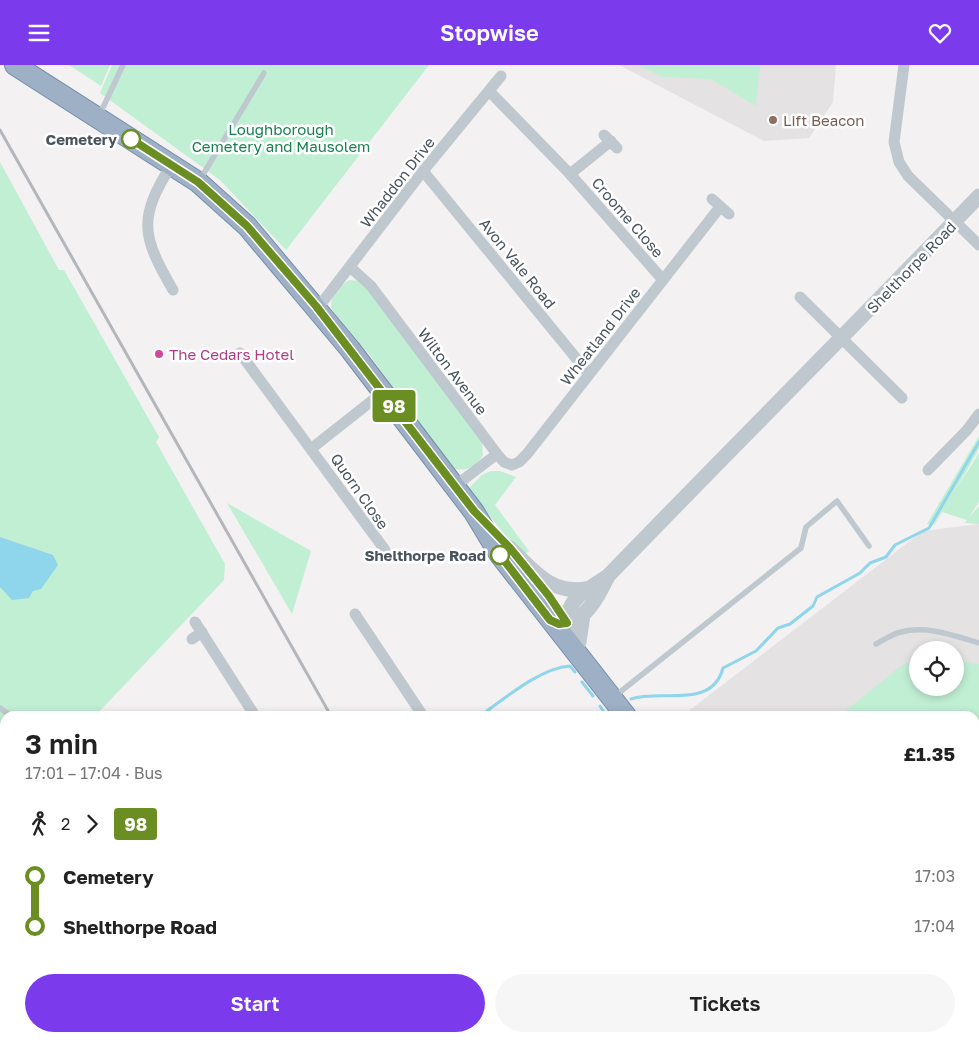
<!DOCTYPE html>
<meta charset="utf-8">
<style>
body{margin:0;font-family:"Golos Text",sans-serif;background:#f6f6f6;color:#222;height:100vh;display:flex;flex-direction:column;font-size:19px;white-space:nowrap}
*{box-sizing:border-box;margin:0}
p{font-size:16px;color:#767676}
.icon{flex:none;width:28px;height:28px;fill:none;stroke:currentColor;stroke-width:2;stroke-linecap:round;stroke-linejoin:round}
.map{position:relative;flex:1;overflow:hidden}
.details{position:absolute;left:0px;top:646px;width:980px;height:331px;display:flex;flex-direction:column;background:#fff;border-radius:15px 15px 0 0;box-shadow:0 2px 8px #0003}
.details>*{flex:none}
.badge{padding:0 10px;border-radius:4px;font-size:18px;line-height:32px}
.tools{position:absolute;left:909px;top:576px;display:grid;gap:10px}
.tools a{display:grid;place-items:center;width:55px;height:55px;border-radius:50%;background:#fff;box-shadow:0 2px 8px #0003;font-size:25px}
.map>.badge{position:absolute;translate:-50% -50%;box-shadow:0 0 0 2px #fff}
.legs{display:flex;align-items:center;gap:8px;height:55px;padding:0 25px;font-size:16px}
.legs p{margin-inline-start:auto}
.overview{display:flex;align-items:center;justify-content:space-between;height:85px;padding:0 25px}
h1{font-size:28px;font-weight:600;line-height:38px}
.primary-button{display:flex;gap:10px;margin-top:auto;padding:10px 25px}
.primary-button a{flex:1;height:58px;border-radius:30px;background:#7c3aed;color:#fff;font-size:20px;font-weight:600;line-height:58px;text-align:center}
.primary-button a+a{background:#f6f6f6;color:#222}
ul{padding:0 25px;list-style:none}
li{display:flex;align-items:center;gap:18px;height:50px;font-size:19px}
li i{display:grid;place-items:center;width:8px;height:100%;margin:0 6px;background:currentColor}
li i::after{content:'';width:12px;height:12px;margin:-6px;border:4px solid;border-radius:50%;background:#fff}
li p{margin-inline-start:auto}
li:first-child i{background:linear-gradient(#0000 50%,currentColor 0)}
li:last-child i{background:linear-gradient(currentColor 50%,#0000 0)}
header{display:flex;justify-content:space-between;align-items:center;height:65px;padding:0 25px;background:#7c3aed;color:#fff;font-size:22px;font-weight:600}
.map>svg:first-child{display:block}
.education{fill:#e4e2e3;fill-rule:evenodd}
.green{fill:#c1efd4}
.water{fill:#8fd5eb}
.lines{fill:none;stroke-linecap:round;stroke-linejoin:round}
.stream{stroke:#8fd5eb;stroke-width:3}
.trunk-casing{stroke:#758daa;stroke-width:22}
.service{stroke:#bfc8cf;stroke-width:5.5}
.minor{stroke:#bfc8cf;stroke-width:11}
.tertiary{stroke:#bfc8cf;stroke-width:15}
.trunk{stroke:#9eb0c6;stroke-width:20}
.rail{stroke:#b3b6bb;stroke-width:3}
.line-1-casing{stroke:#fff;stroke-width:11}
.line-1{stroke:#6b8e23;stroke-width:8}
.education-dot{fill:#8d6e63;stroke:#fff;stroke-width:2}
.stop-1-dot{fill:#fff;stroke:#6b8e23;stroke-width:2.5}
.hotel-dot{fill:#d1479c;stroke:#fff;stroke-width:2}
.labels{text-anchor:middle;dominant-baseline:central;stroke-width:5;stroke-linejoin:round;paint-order:stroke}
.education-label{font-size:15px;fill:#785e54;stroke:#fff;text-anchor:start}
.park-label{font-size:15px;fill:#198050;stroke:#fff}
.stop-label{font-size:15px;font-weight:bold;fill:#49545e;stroke:#fff;text-anchor:end}
.street-label{font-size:15px;fill:#49545e;stroke:#fff}
.hotel-label{font-size:15px;fill:#b23c85;stroke:#fff;text-anchor:start}
</style>
<header><svg class="icon" aria-label="menu" viewBox="0 0 24 24"><path d="M4 6h16M4 12h16M4 18h16"/></svg>Stopwise<svg class="icon" aria-label="heart" viewBox="0 0 24 24"><path d="M12 20l-8-8c-3-5 5-10 8-4 3-6 11-1 8 4z"/></svg></header>
<div class="map">
<svg width="979" height="977" viewBox="0 0 979 977">
<rect width="100%" height="100%" fill="#f3f1f1"/>
<g class="education">
<path d="M619,0H836L833,37L809,73L764,76Z"/>
<path d="M979,459V968L975,964V651H682L923,466ZM918,585H955V622H918Z"/>
</g>
<g class="green">
<path d="M69,0H110L101,21Z"/>
<path d="M112,0H429L286,185L220,115L100,28Z"/>
<path d="M637,0H760L756,41L711,14L663,12Z"/>
<path d="M0,97L59,205H64L159,372L156,377L225,499L224,515L95,651H5V736L0,732Z"/>
<path d="M350,215L357,216L369,226L482,377L483,390C475,403 462,409 449,401L369,289L335,249L331,242C331,230 340,220 350,215Z"/>
<path d="M979,371V384L955,426L979,388V437L969,452L979,441V459L965,458L967,455L942,447L934,460L927,459Z"/>
<path d="M491,406H500L516,412L495,440L529,486L522,491L471,428L470,422L482,410Z"/>
<path d="M227,438L311,486L292,549Z"/>
<path d="M917,594L918,622H955V595L979,599V832L975,836V651H839L901,601Z"/>
<path d="M52,973H104L109,977H48Z"/>
<path d="M133,973V972L172,973L168,977H129Z"/>
</g>
<path class="water" d="M0,472L53,490L58,500L41,524L33,526L29,533L12,535L0,522Z"/>
<g class="lines">
<g class="stream">
<path d="M582,617L593,631"/>
<path d="M631,634C661,624 712,645 723,603L756,586L778,563L790,559L813,541L817,532L860,508L870,498L886,492L895,480L929,463L979,377"/>
<path d="M600,641L606,650"/>
<path d="M480,651C504,634 540,603 570,601L575,607"/>
<path d="M0,957L5,961"/>
<path d="M18,972L23,977"/>
<path d="M126,977L131,972"/>
</g>
<defs>
<g id="trunk">
<path d="M15,0L198,117L247,161L350,284L474,447L500,490L626,651"/>
<path d="M953,972L958,977"/>
</g>
</defs>
<use href="#trunk" class="trunk-casing"/>
<g class="service">
<path d="M99,51L123,0"/>
<path d="M201,113L264,8"/>
<path d="M876,579C884,575 892,569 901,567C927,560 955,571 979,578"/>
<path d="M615,631L801,483L806,462L837,436L869,481"/>
<path d="M0,643L11,651"/>
<path d="M892,977L896,972"/>
</g>
<g class="minor">
<path d="M904,0L894,77L899,97L908,111L979,180"/>
<path d="M490,27L570,109L663,215"/>
<path d="M604,70L617,83"/>
<path d="M172,99C138,153 141,170 173,225"/>
<path d="M423,106L589,309"/>
<path d="M570,109L611,76"/>
<path d="M712,134L729,149"/>
<path d="M350,202L371,221L497,389L504,397L512,400L519,397L527,389L720,142"/>
<path d="M800,232L902,333"/>
<path d="M316,241L324,235L423,106L501,11"/>
<path d="M240,288L385,485"/>
<path d="M312,383L383,327"/>
<path d="M928,405L967,365L979,349"/>
<path d="M455,421L497,389"/>
<path d="M355,549L423,651"/>
<path d="M195,557L255,651"/>
<path d="M192,574L202,567"/>
<path d="M0,766L5,771"/>
<path d="M0,901L5,895"/>
<path d="M975,921L979,919"/>
<path d="M223,972L228,977"/>
<path d="M370,972L377,977"/>
<path d="M718,972L723,977"/>
<path d="M355,977L361,972"/>
<path d="M637,977L640,972"/>
</g>
<g class="tertiary">
<path d="M510,483C534,506 550,529 586,524"/>
<path d="M558,559C585,559 598,532 608,511"/>
<path d="M579,577L583,550"/>
<path d="M570,579C559,539 577,531 608,511C731,384 856,259 979,131"/>
</g>
<use href="#trunk" class="trunk"/>
<g class="rail">
<path d="M0,65L331,651"/>
<path d="M496,972L499,977"/>
</g>
</g>
<g class="lines">
<defs>
<path id="line-1" d="M131,74L198,117L247,161L316,241L474,446L510,483L549,531L567,558L559,559L550,555L500,490"/>
</defs>
<use href="#line-1" class="line-1-casing"/>
<use href="#line-1" class="line-1"/>
</g>
<circle class="education-dot" cx="773" cy="55" r="5"/>
<g class="stop-1-dot">
<circle cx="131" cy="74" r="9"/>
<circle cx="500" cy="490" r="9"/>
</g>
<circle class="hotel-dot" cx="159" cy="289" r="5"/>
<g class="labels">
<g class="education-label">
<text x="783" y="55">Lift Beacon</text>
</g>
<g class="park-label">
<text x="281" y="64">Loughborough<tspan x="281" dy="17">Cemetery and Mausolem</tspan></text>
</g>
<g class="stop-label">
<text x="117" y="74">Cemetery</text>
<text x="486" y="490">Shelthorpe Road</text>
</g>
<g class="street-label">
<text transform="translate(397 117) rotate(-52)">Whaddon Drive</text>
<text transform="translate(628 152) rotate(49)">Croome Close</text>
<text transform="translate(518 198) rotate(51)">Avon Vale Road</text>
<text transform="translate(911 202) rotate(-46)">Shelthorpe Road</text>
<text transform="translate(600 271) rotate(-52)">Wheatland Drive</text>
<text transform="translate(453 306) rotate(53)">Wilton Avenue</text>
<text transform="translate(360 426) rotate(55)">Quorn Close</text>
</g>
<g class="hotel-label">
<text x="169" y="289">The Cedars Hotel</text>
</g>
</g>
</svg>
<div class="tools">
<a><svg class="icon" aria-label="locate" viewBox="0 0 24 24"><circle cx="12" cy="12" r="6"/><path d="M12 2v4M12 18v4M2 12h4M18 12h4"/></svg></a>
</div>
<b class="badge" style="left:394px;top:341px;background:#6b8e23;color:#fff">98</b>
<section class="details">
<div class="overview"><div><h1>3 min</h1><p>17:01 – 17:04 · Bus</p></div><b>£1.35</b></div>
<div class="legs"><svg class="icon" aria-label="walk" viewBox="0 0 24 24"><circle cx="13" cy="4" r="2"/><path d="M13 8l-2 6 4 7M11 14l-3 7M7 12l3-4h3l4 4"/></svg>2<svg class="icon" aria-label="forward" viewBox="0 0 24 24"><path d="M9 5l7 7-7 7"/></svg><b class="badge" style="background:#6b8e23;color:#fff">98</b></div>
<ul>
<li><i style="color:#6b8e23"></i><b>Cemetery</b><p>17:03</p></li>
<li><i style="color:#6b8e23"></i><b>Shelthorpe Road</b><p>17:04</p></li>
</ul>
<div class="primary-button"><a>Start</a><a>Tickets</a></div>
</section>
</div>
